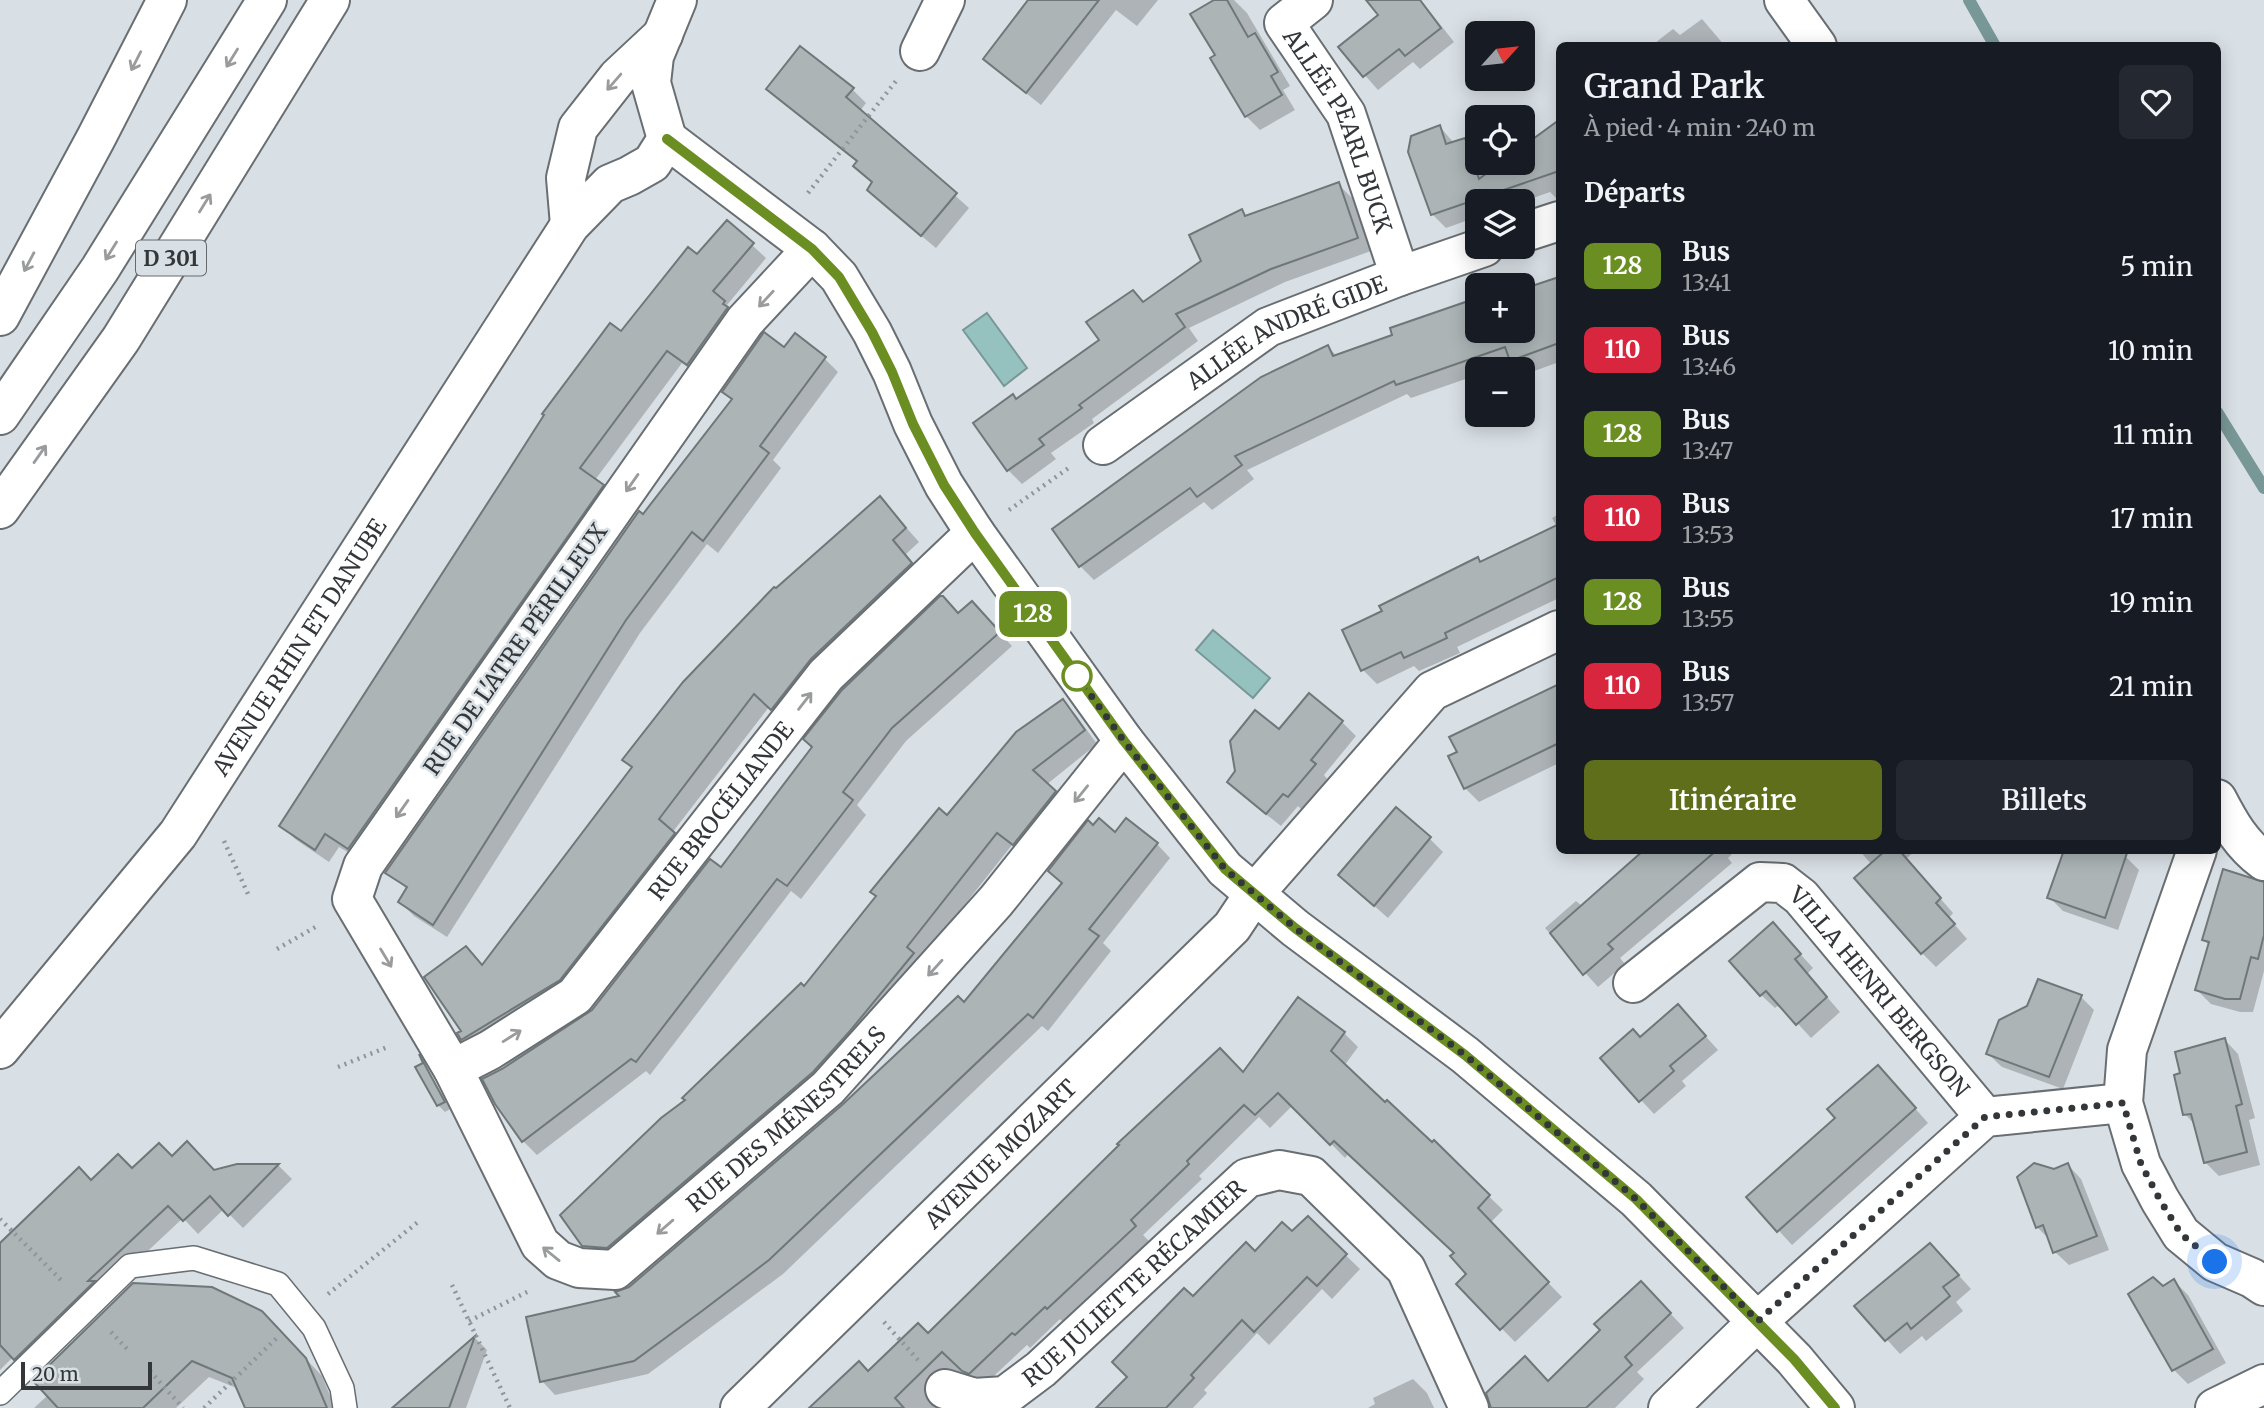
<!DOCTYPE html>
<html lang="fr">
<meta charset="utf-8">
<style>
body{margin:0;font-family:Merriweather,serif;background:#242831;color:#f1f3f6;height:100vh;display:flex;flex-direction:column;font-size:26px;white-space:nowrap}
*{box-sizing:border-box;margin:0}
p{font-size:23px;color:#9ea1a6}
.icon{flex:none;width:38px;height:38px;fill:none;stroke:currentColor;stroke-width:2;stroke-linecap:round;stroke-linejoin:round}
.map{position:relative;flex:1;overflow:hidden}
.side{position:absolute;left:1556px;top:42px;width:665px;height:812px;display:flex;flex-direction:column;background:#171b24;border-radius:10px;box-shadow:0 4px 18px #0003}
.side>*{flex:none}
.badge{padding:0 14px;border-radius:10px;font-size:24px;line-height:46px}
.needle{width:46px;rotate:63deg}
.controls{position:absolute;left:1465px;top:21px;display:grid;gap:14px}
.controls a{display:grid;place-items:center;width:70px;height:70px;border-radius:10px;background:#171b24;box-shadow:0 4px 18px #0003;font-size:35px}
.scale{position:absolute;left:21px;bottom:18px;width:131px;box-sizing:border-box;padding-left:7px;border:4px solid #343739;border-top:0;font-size:19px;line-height:24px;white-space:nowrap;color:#343739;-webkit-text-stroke:5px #d9e0e5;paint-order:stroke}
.you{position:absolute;width:35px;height:35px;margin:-18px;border:5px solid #fff;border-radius:50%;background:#1a73e8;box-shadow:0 0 0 10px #1a73e833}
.map>.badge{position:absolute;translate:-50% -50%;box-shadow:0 0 0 4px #fff}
h2{padding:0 28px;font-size:26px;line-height:63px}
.round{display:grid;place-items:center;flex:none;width:74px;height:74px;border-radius:10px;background:#242831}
.head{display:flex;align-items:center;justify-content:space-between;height:119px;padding:0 28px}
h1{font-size:33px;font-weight:600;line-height:52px}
.primary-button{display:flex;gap:14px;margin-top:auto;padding:14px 28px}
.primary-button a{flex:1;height:80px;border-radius:10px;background:#5f6e1a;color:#fff;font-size:28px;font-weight:600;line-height:80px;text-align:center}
.primary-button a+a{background:#242831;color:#f1f3f6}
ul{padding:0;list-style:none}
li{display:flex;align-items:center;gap:21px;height:84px;padding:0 28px}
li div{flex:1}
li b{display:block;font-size:26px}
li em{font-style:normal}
li .badge{min-width:77px;font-weight:700;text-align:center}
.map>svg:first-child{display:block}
.water{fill:#95c1bf;stroke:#789897;stroke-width:2}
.shadow{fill:#0003}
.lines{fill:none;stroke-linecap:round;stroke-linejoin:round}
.stream{stroke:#789897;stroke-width:12}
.building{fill:#acb4b6;stroke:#6f7779;stroke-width:2}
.lane-casing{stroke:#686e72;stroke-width:26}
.street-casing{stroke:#686e72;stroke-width:42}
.highway-casing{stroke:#686e72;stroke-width:42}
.path{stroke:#909599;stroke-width:4.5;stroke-dasharray:2 5;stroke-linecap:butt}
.lane{stroke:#fff;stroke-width:23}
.street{stroke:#fff;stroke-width:38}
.highway{stroke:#fff;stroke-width:38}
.oneway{stroke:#9a9b9c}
.line-casing{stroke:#fff;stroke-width:16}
.line{stroke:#6b8e23;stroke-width:10}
.walk{stroke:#343739;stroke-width:7;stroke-dasharray:0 12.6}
.stop-dot{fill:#fff;stroke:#6b8e23;stroke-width:3.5}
.labels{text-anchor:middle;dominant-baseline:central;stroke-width:5;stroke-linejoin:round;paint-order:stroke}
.shield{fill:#d9e0e5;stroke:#666a6d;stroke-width:2}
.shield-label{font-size:21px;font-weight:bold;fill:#343739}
.street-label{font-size:23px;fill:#343739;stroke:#d9e0e5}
</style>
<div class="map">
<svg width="2264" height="1408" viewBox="0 0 2264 1408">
<rect width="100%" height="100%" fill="#d9e0e5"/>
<g class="water">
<path d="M987,313L1027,368L1004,386L963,330Z"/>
<path d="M1213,630L1270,678L1253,698L1196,650Z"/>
</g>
<g class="shadow">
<path d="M1030,0H1158L1137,26L1116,10L1041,105L999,72L985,59Z"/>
<path d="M1218,0H1234L1247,13L1290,86L1283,90L1295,110L1260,130L1246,116L1218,56Z"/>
<path d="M1388,0H1421L1454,42L1420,69L1413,62L1378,90L1340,47L1381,16Z"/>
<path d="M1702,19L1725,46H1651L1673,29L1680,35Z"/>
<path d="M769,89H852L866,103L860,111L969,208L936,248L883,204L874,184L855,166L858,163L783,103Z"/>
<path d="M1559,123L1558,200L1550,192L1522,202L1477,201V217L1446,228L1432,214L1440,127L1454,143L1464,140L1477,152V163H1481L1486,176L1504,163H1522V149Z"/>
<path d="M1338,184L1352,198L1371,251L1285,282L1189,328L1198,341L1092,419L1094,423L1051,453L1056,459L1022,484L1008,470L1017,401L1101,340L1144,303L1204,262L1241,211L1247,217Z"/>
<path d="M727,222L766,258L727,305L738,316L702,378L682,363L595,480L616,500L363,861L339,847L329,862L295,839L281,825L621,333L697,257Z"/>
<path d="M1559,279V362L1526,374L1514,362L1494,369H1477V375L1411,398L1407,394L1247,470L1254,479L1212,510L1204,502L1094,580L1080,566L1328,347L1337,356L1477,308V331H1522V292Z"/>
<path d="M825,359L838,372L773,460L781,468L718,553L707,544L640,633L447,937L414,916L400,902L408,890L387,872L643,516L733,400L724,392Z"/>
<path d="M880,498L919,542L906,554L925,577L786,722L769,707L672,833L688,848L574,993L476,1053L459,1033L464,1031L466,948L484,966L775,591Z"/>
<path d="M1559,514V598L1457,647L1460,653L1419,671L1414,666L1377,684L1363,670L1481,564L1557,527L1552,518Z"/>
<path d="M959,614L985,617L1012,646L906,741L857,805L866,815L801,899L791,891L650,1075L646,1071L537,1155L523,1141L502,1070L593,1011L721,870Z"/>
<path d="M1559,687V763L1479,802L1465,788L1459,753L1451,738Z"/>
<path d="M1062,701L1076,715L1097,744L1046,785L1068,806L1027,857L1012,845L920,961L826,1086L598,1259L583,1245L687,1100L805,989L947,817Z"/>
<path d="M1342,722L1356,736L1324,775L1328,780L1302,810L1298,806L1281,826L1243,796L1229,782L1279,732Z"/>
<path d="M1093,827L1157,844L1170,858L1103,943L1111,951L1048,1031L1042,1026L783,1274L648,1374L555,1395L542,1381L630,1288L964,1004L1063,885L1050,871Z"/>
<path d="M1429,838L1443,852L1388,918L1355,889Z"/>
<path d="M1646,850H1736L1728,858L1732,863L1620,958L1625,964L1598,987L1545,928L1576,901L1582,906Z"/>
<path d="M1859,850H1916L1906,859L1953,913L1949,918L1967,939L1936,967L1922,953L1872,865Z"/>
<path d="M2125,856L2139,870L2118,930L2063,911L2049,897Z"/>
<path d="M2264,884V971L2253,1012H2240L2211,1004L2197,990L2210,946L2203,939Z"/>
<path d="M1773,924L1813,968L1807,974L1840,1012L1811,1038L1780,1004L1775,1008L1761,995Z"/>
<path d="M2081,997L2094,1010L2063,1089L2002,1067L1988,1054Z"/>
<path d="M1299,1000L1344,1033L1358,1047L1344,1066L1432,1145L1434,1143L1503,1210L1490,1223L1562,1297L1515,1342L1458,1284L1468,1274L1456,1253L1349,1153L1345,1158L1293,1105L1270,1128L1259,1117L1199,1176L1202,1179L1143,1235L1149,1241L1062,1321L1060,1319L1030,1348L1027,1345L983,1386L938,1396L937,1408H814L928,1335L1244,1074Z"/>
<path d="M1691,1020L1718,1050L1682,1081L1686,1086L1654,1114L1641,1100L1640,1039Z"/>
<path d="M2225,1040L2238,1054L2255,1118L2249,1120L2260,1165L2219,1176L2205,1162L2195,1125L2185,1114Z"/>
<path d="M424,1064L450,1109L445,1112L438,1105Z"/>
<path d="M1891,1081L1928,1123L1792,1245L1748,1197L1838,1118Z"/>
<path d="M172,1158L214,1171L237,1166H279L292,1179L243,1228L224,1209L198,1234L183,1218L104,1292L29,1372L13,1357L0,1370V1245L91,1182Z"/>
<path d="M2068,1165L2081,1179L2109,1250L2069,1265L2055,1252L2050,1240L2037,1227Z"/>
<path d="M1308,1219L1360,1269L1332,1299L1322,1289L1269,1345L1257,1333L1204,1390L1207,1393L1193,1408H1098L1129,1377L1193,1299L1255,1253L1292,1234Z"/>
<path d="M1944,1259L1971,1289L1956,1302L1963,1311L1926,1341L1922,1336L1900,1354L1857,1306Z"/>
<path d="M2174,1281L2188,1295L2226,1363L2188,1384L2174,1370L2131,1295L2163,1288Z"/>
<path d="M1655,1297L1684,1328L1637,1372L1644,1379L1615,1408H1492L1548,1383Z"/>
<path d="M278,1329L322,1376L335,1408H247L239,1389L209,1377L176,1408H34L48,1395Z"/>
<path d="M475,1338L487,1350L466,1408H411L404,1400Z"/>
<path d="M1413,1379L1427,1393L1434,1408H1368L1375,1404L1373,1398Z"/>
</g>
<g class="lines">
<g class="stream">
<path d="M1969,0L1995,46"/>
<path d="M2217,412L2264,488"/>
</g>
</g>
<g class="building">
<path d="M1028,0H1099L1026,93L983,59Z"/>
<path d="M1214,0H1227L1248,37L1255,33L1278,72L1271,76L1282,95L1245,117L1210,58L1215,55L1190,14Z"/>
<path d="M1366,0H1420L1441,28L1405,56L1399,49L1363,77L1338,47L1378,15Z"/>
<path d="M800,46L854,88L846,97L957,193L921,236L867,190L872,182L853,166L857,161L766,89Z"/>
<path d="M1559,120V171L1431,215L1408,152L1411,136L1440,125L1446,144L1465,138L1479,179L1501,163H1522V147Z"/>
<path d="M1339,182L1358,238L1271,269L1176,314L1185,327L1079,405L1082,408L1039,439L1044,445L1007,471L973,423L1013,394L1016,399L1099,340L1086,322L1133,290L1143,302L1201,261L1189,235L1242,209L1245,216Z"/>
<path d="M727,220L754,243L713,291L725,301L723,304L728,307L687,365L667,351L580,468L604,485L348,849L325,834L315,850L279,826L507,473L544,415L542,414L610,323L621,331L688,247L697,254Z"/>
<path d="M1559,277V343L1510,361L1505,347L1396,385L1394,381L1235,456L1242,465L1197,497L1190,488L1079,567L1052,529L1261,377L1328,345L1333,356L1392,335L1390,328L1477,298V331H1522V285H1516L1527,281L1529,287Z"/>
<path d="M764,332L784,347L795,333L826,357L760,446L769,453L703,541L692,532L626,620L433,925L398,902L407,887L385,873L639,511L643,514L732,399L722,392Z"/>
<path d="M880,496L906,528L893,540L912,563L811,659L771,710L754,694L659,819L675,833L560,980L461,1040L457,1033L461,1031L424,977L466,946L482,965L632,767L622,760L683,682L774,587L776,588Z"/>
<path d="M1559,524V577L1445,633L1447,638L1404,658L1401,652L1361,671L1342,630L1382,611L1379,606L1478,557L1480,562Z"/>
<path d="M940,596H943L958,613L972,601L1000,632L892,728L843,792L853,800L787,886L777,879L636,1062L631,1059L522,1142L495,1104L482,1079L502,1069L592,1010L710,859L721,867L812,747L803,739L842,690Z"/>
<path d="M1559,684V743L1464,789L1448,756L1457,752L1449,737Z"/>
<path d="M1309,693L1343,721L1311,760L1316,764L1288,797L1283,794L1266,814L1227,782L1235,771L1230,741L1255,710L1279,729Z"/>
<path d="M1063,699L1085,730L1033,770L1056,791L1013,845L997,833L907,947L914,953L850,1031L813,1072L607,1248L582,1246L560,1215L661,1118L685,1100L682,1098L801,983L804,986L876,896L870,892L939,808L947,815L1016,732Z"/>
<path d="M1396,807L1431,837L1374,906L1338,875Z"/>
<path d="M1099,818L1115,832L1126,818L1158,843L1089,929L1099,936L1033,1018L1028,1014L769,1260L702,1311L634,1361L540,1382L526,1317L619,1296L615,1292L629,1287L842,1105L958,996L964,1002L1062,883L1048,871L1088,820L1093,825Z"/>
<path d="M1644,850H1717L1608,944L1613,949L1583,975L1550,933Z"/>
<path d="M1886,850H1899L1941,898L1936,903L1955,924L1921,954L1854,878Z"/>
<path d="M2064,850H2128L2105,918L2047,898Z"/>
<path d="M2223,869L2264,882V935L2258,959L2251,957L2240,999H2225L2195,990L2209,942L2202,940Z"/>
<path d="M1773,922L1801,954L1795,959L1827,997L1796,1025L1766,991L1760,996L1729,961Z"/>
<path d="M2038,979L2082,995L2049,1077L1986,1054L1999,1020L2027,1006Z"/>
<path d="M1298,997L1345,1032L1331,1051L1385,1102L1387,1100L1432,1142L1434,1140L1490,1195L1478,1208L1549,1282L1500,1330L1456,1284L1466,1274L1450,1256L1454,1253L1334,1141L1330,1145L1278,1093L1255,1115L1244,1105L1187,1161L1189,1164L1131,1220L1136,1226L1047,1309L1045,1307L1015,1335L1012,1333L969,1374L962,1371L942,1352L895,1398L904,1408H809L859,1361L868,1371L918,1323L928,1333L1119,1145L1117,1144L1220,1048L1243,1072Z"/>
<path d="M1678,1004L1706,1036L1670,1066L1674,1071L1639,1102L1600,1058L1633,1029L1640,1037Z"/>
<path d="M2225,1038L2242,1104L2236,1106L2247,1152L2204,1163L2191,1114L2183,1115L2174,1075L2180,1073L2175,1052Z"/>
<path d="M419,1054L445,1102L437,1106L415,1067L423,1063Z"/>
<path d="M1878,1065L1916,1108L1777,1232L1746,1197L1835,1118L1827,1109Z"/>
<path d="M187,1141L214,1170L237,1164H279L228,1216L210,1196L183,1221L168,1206L88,1281H95L14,1360L0,1345V1243L79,1167L91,1180L118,1154L132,1168L159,1143L172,1156Z"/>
<path d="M2034,1163L2054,1169L2068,1163L2097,1236L2053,1253L2043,1225L2036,1228L2017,1177Z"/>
<path d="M1308,1216L1347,1254L1317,1286L1307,1277L1254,1332L1242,1320L1191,1375L1194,1378L1166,1408H1096L1127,1377L1112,1362L1184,1288L1193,1296L1246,1242L1255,1251L1282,1222L1292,1231Z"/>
<path d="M1930,1243L1959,1275L1943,1287L1950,1296L1911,1329L1907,1323L1885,1341L1854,1306Z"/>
<path d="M2153,1277L2163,1286L2174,1279L2213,1349L2172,1371L2128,1294Z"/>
<path d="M1641,1281L1671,1313L1625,1357L1632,1365L1586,1408H1491L1486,1393L1525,1356L1548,1381L1600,1330L1594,1324Z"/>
<path d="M133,1283L212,1287L262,1311L306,1358L327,1408H245L232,1378L192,1361L143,1408H58L33,1381Z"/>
<path d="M475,1336L449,1408H392Z"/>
</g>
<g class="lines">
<defs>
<path id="lane" d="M0,1393L130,1266L194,1258L278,1284L314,1328L342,1388L345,1408"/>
<g id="street">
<path id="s1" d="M1313,0L1284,23L1346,114L1400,276"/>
<path d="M1784,0L1817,46"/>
<path d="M920,51L945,0"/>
<path d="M667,139L812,249L839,277L872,332L892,372L913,424L944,485L975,533L1124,741L1225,869L1295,928L1465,1055L1636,1199L1794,1359L1835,1408"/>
<path d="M570,225L566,178L578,128L618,77L663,35"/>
<path d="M1522,233L1559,221"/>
<path id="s2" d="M812,249L745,321L363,866L352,899L453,1069L540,1244L558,1260L579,1268L615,1270L828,1088L996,901L1124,741"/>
<path id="s3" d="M1103,445L1268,327L1400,276L1484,247"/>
<path d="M2217,799C2230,824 2241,844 2264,861"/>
<path d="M2197,850L2127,1050L2123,1103L2141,1164L2160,1200L2181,1234L2215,1262L2252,1278L2264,1286"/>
<path id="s4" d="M1633,983L1760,882L1783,883L1801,897L1985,1117"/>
<path id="s5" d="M0,1049L178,834L570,225L610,184L629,176L652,163L667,139L651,83L654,56L677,0"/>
<path id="s6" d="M453,1069L490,1050L575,996L826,675L975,533"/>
<path id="s7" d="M945,1389L974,1398L1005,1396L1041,1369L1247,1178L1279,1170L1311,1176L1406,1269L1469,1408"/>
<path id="s8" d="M740,1408L1232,927L1254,894L1432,691L1559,630"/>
<path d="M1668,1408L1758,1321L1985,1117L2123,1103"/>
<path d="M2215,1408L2264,1384"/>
</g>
<g id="highway">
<path d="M0,316L96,138L167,0"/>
<path d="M0,415L100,269L267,0"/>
<path d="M0,509L121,339L330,0"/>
</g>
</defs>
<use href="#lane" class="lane-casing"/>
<use href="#street" class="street-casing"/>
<use href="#highway" class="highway-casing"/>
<g class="path">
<path d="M808,193L896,81"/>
<path d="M1009,510L1070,467"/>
<path d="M224,841L248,894"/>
<path d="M277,949L319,925"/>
<path d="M338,1067L390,1046"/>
<path d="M0,1219L64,1283"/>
<path d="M452,1285L510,1408"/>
<path d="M328,1294L418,1222"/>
<path d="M469,1321L531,1290"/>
<path d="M884,1322L918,1360"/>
<path d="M111,1332L128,1350"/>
<path d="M150,1371L183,1408"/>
<path d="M204,1408L279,1336"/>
</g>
<use href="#lane" class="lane"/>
<use href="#street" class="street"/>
<use href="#highway" class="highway"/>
</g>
<defs><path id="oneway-shaft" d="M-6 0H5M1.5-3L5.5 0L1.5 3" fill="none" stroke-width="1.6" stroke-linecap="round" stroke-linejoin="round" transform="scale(1.75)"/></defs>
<g class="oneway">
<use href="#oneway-shaft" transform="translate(232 58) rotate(122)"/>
<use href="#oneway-shaft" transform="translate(136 61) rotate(117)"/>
<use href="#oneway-shaft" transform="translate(614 82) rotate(131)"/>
<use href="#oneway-shaft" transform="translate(205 203) rotate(-58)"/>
<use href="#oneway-shaft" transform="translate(111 251) rotate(122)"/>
<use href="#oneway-shaft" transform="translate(29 262) rotate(118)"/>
<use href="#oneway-shaft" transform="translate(766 299) rotate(133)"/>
<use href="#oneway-shaft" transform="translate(40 454) rotate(-55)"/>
<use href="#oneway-shaft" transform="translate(632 483) rotate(125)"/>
<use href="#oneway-shaft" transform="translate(805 701) rotate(-52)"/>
<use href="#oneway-shaft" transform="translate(1081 794) rotate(129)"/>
<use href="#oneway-shaft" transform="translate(402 809) rotate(125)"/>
<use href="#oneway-shaft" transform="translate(386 958) rotate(59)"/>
<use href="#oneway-shaft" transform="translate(935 968) rotate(132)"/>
<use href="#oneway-shaft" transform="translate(512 1036) rotate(-32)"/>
<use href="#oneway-shaft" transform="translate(665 1227) rotate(139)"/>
<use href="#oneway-shaft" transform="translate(551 1254) rotate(-141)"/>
</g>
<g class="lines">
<defs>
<path id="line" d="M667,139L812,249L839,277L872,332L892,372L913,424L944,485L975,533L1124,741L1225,869L1295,928L1465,1055L1636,1199L1794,1359L1835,1408"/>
</defs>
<use href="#line" class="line-casing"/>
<use href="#line" class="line"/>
<path class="walk" d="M1077,676L1124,741L1225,869L1295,928L1465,1055L1636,1199L1758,1321L1985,1117L2123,1103L2141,1164L2160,1200L2181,1234L2215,1262"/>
</g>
<circle class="stop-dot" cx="1077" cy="676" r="14"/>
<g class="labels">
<rect class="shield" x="136" y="240.5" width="70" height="35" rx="5"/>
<g class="shield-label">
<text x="171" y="258">D 301</text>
</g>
<g class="street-label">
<text stroke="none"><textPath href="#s1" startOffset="159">ALLÉE PEARL BUCK</textPath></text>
<text stroke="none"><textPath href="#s3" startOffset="217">ALLÉE ANDRÉ GIDE</textPath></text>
<text stroke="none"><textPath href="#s5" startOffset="502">AVENUE RHIN ET DANUBE</textPath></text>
<text transform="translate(515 649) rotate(-55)">RUE DE L'ATRE PÉRILLEUX</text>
<text stroke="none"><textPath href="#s6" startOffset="378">RUE BROCÉLIANDE</textPath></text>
<text stroke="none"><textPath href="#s4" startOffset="331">VILLA HENRI BERGSON</textPath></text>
<text stroke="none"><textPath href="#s2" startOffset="1503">RUE DES MÉNESTRELS</textPath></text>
<text stroke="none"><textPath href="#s8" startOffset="364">AVENUE MOZART</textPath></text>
<text stroke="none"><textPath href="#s7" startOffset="233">RUE JULIETTE RÉCAMIER</textPath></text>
</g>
</g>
</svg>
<div class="controls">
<a><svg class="needle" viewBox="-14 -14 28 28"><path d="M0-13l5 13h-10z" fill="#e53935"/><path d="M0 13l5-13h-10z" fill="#9ea1a6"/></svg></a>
<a><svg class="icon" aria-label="locate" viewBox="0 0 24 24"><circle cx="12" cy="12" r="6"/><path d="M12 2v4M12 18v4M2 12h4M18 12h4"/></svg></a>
<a><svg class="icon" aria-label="layers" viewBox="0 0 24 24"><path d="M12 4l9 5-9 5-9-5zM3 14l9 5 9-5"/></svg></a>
<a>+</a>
<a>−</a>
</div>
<div class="scale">20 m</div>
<div class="you" style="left:2215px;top:1262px"></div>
<b class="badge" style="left:1033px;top:614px;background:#6b8e23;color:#fff">128</b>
<section class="side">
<div class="head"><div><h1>Grand Park</h1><p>À pied · 4 min · 240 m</p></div><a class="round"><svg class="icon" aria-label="heart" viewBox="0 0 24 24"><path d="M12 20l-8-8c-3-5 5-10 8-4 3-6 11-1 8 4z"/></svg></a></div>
<h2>Départs</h2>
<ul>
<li><span class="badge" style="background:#6b8e23;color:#fff">128</span><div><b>Bus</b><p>13:41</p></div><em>5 min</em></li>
<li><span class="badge" style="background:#d7263d;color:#fff">110</span><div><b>Bus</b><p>13:46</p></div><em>10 min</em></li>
<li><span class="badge" style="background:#6b8e23;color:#fff">128</span><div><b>Bus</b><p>13:47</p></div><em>11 min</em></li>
<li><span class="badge" style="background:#d7263d;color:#fff">110</span><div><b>Bus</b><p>13:53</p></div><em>17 min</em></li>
<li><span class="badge" style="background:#6b8e23;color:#fff">128</span><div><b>Bus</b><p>13:55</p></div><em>19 min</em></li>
<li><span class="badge" style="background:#d7263d;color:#fff">110</span><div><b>Bus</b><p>13:57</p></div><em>21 min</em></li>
</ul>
<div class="primary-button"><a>Itinéraire</a><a>Billets</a></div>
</section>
</div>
